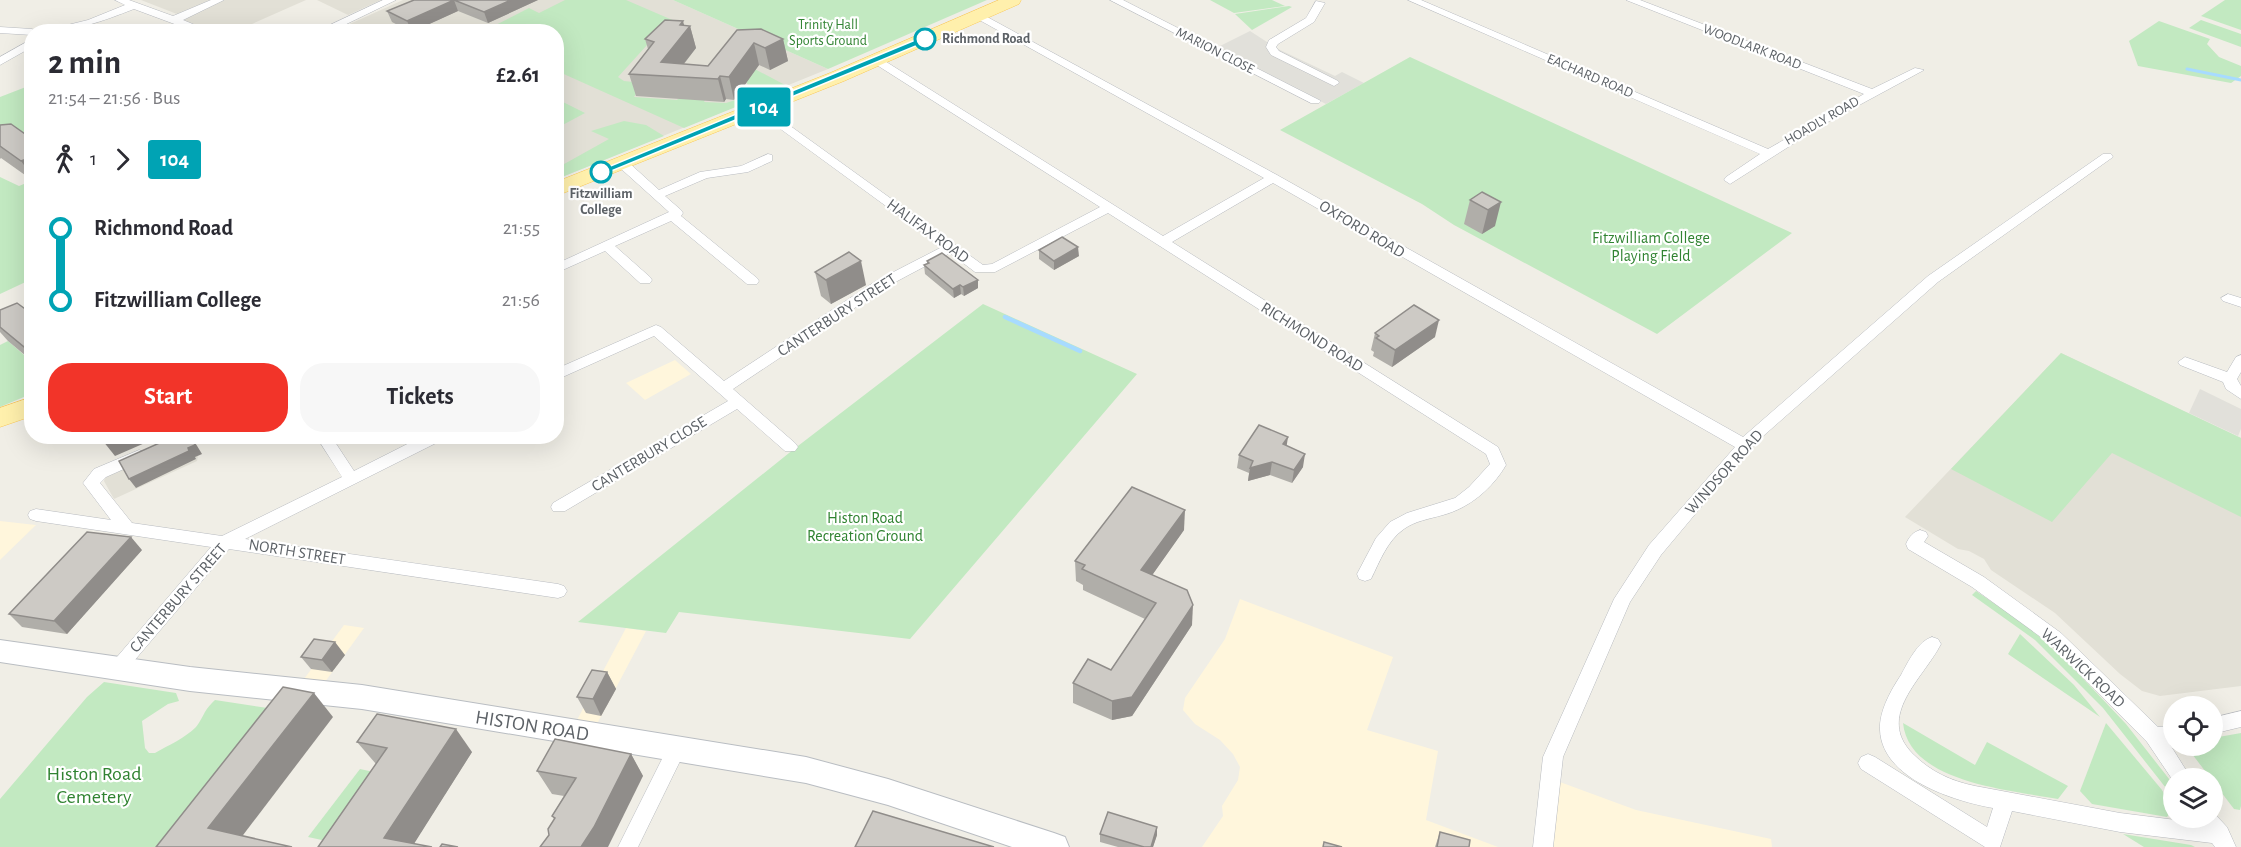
<!DOCTYPE html>
<meta charset="utf-8">
<style>
body{margin:0;font-family:"Alegreya Sans",sans-serif;background:#f7f7f7;color:#2b2b33;height:100vh;display:flex;flex-direction:column;font-size:22px;white-space:nowrap}
*{box-sizing:border-box;margin:0}
p{font-size:20px;color:#7c7c81}
.icon{flex:none;width:33px;height:33px;fill:none;stroke:currentColor;stroke-width:2;stroke-linecap:round;stroke-linejoin:round}
.map{position:relative;flex:1;overflow:hidden}
.details{position:absolute;left:24px;top:24px;width:540px;height:420px;display:flex;flex-direction:column;background:#fff;border-radius:24px;box-shadow:0 6px 24px #0002}
.details>*{flex:none}
.badge{padding:0 12px;border-radius:4px;font-size:21px;line-height:39px}
.controls{position:absolute;left:2163px;top:696px;display:grid;gap:12px}
.controls a{display:grid;place-items:center;width:60px;height:60px;border-radius:50%;background:#fff;box-shadow:0 6px 24px #0002;font-size:30px}
.map>.badge{position:absolute;translate:-50% -50%;box-shadow:0 0 0 3px #fff}
.legs{display:flex;align-items:center;gap:9px;height:66px;padding:0 24px;font-size:20px}
.legs p{margin-inline-start:auto}
.headline{display:flex;align-items:center;justify-content:space-between;height:102px;padding:0 24px}
h1{font-size:33px;font-weight:700;line-height:45px}
.action{display:flex;gap:12px;margin-top:auto;padding:12px 24px}
.action a{flex:1;height:69px;border-radius:24px;background:#f23429;color:#fff;font-size:24px;font-weight:700;line-height:69px;text-align:center}
.action a+a{background:#f7f7f7;color:#2b2b33}
ul{padding:0 24px;list-style:none}
li{display:flex;align-items:center;gap:21px;height:72px;font-size:22px}
li i{display:grid;place-items:center;width:9px;height:100%;margin:0 8px;background:currentColor}
li i::after{content:'';width:15px;height:15px;margin:-8px;border:4px solid;border-radius:50%;background:#fff}
li p{margin-inline-start:auto}
li:first-child i{background:linear-gradient(#0000 50%,currentColor 0)}
li:last-child i{background:linear-gradient(currentColor 50%,#0000 0)}
.map>svg:first-child{display:block}
.commercial{fill:#fff6dc}
.industrial{fill:#e1e0da}
.education{fill:#e2e0d6}
.green{fill:#c2e9c1}
.lines{fill:none;stroke-linecap:round;stroke-linejoin:round}
.stream-far1{stroke:#a7dbff;stroke-width:3}
.stream{stroke:#a7dbff;stroke-width:4.5}
.minor-casing{stroke:#b8bbc0;stroke-width:1}
.secondary-casing{stroke:#b9bdc2;stroke-width:2}
.primary-casing{stroke:#f9c756;stroke-width:1}
.minor{fill:#fff;fill-rule:evenodd}
.secondary{fill:#fff;fill-rule:evenodd}
.primary{fill:#fff0ac;fill-rule:evenodd}
.wall{fill:#b0aea9}
.shaded-wall{fill:#908d8a}
.building{fill:#cdcac5;stroke:#908d8a;stroke-width:1.5}
.line-1{fill:#00a3b4;stroke:#fff;stroke-width:1.5}
.stop-1-dot{fill:#fff;stroke:#00a3b4;stroke-width:3}
.labels{text-anchor:middle;dominant-baseline:central;stroke-width:4.5;stroke-linejoin:round;paint-order:stroke}
.far-park-label{font-size:14px;fill:#308331;stroke:#fff}
.far-stop-label{font-size:14px;font-weight:bold;fill:#5d6267;stroke:#fff;text-anchor:start}
.far-street-label{font-size:14px;fill:#5d6267;stroke:#fff}
.street-label{font-size:16px;fill:#5d6267;stroke:#fff}
.park-label{font-size:16px;fill:#308331;stroke:#fff}
.near-street-label{font-size:20px;fill:#5d6267;stroke:#fff}
.near-park-label{font-size:20px;fill:#308331;stroke:#fff}
</style>
<div class="map">
<svg width="2241" height="847" viewBox="0 0 2241 847">
<rect width="100%" height="100%" fill="#f0eee6"/>
<g class="commercial">
<path d="M675,360L691,374L645,400L626,383Z"/>
<path d="M0,521L36,525L0,560Z"/>
<path d="M1240,599L1393,657L1367,730L1438,751L1426,820L1498,847H1202L1223,816L1222,806L1238,780L1240,767L1233,754L1220,740L1195,724L1183,710L1185,698L1225,639Z"/>
<path d="M344,625L364,628L325,682L304,679Z"/>
<path d="M626,628L646,631L598,722L577,720Z"/>
<path d="M1549,778L1636,810L1771,839L1772,847H1543Z"/>
</g>
<g class="industrial">
<path d="M1250,31L1278,49L1335,76L1342,72L1364,83L1326,104L1216,48Z"/>
<path d="M2200,389L2241,409V429L2238,436L2189,413Z"/>
</g>
<g class="education">
<path d="M141,0H306L234,32L185,22L182,16Z"/>
<path d="M317,0H381L348,15Z"/>
<path d="M403,0H673L828,69L557,179L556,32H332Z"/>
<path d="M2061,353L2241,438V686L2160,696L2142,691L2120,674L2055,613L1991,570L1984,559L1969,551L1958,549L1905,517Z"/>
<path d="M192,438L202,454L198,456L197,461L114,499L104,481L105,477Z"/>
</g>
<g class="green">
<path d="M565,0H626L684,25L648,44L618,77L624,81L643,83L634,97L677,100L681,96L709,93L704,102L726,103L751,95L747,83L742,78L749,66L787,86L684,128L557,71L556,32H482L529,8L539,13Z"/>
<path d="M673,0H987L828,69Z"/>
<path d="M1210,0H1272L1285,6L1234,13Z"/>
<path d="M2225,0H2241V30L2201,16Z"/>
<path d="M1289,6L1292,7L1252,30L1235,14Z"/>
<path d="M2201,20L2241,34V47L2189,28Z"/>
<path d="M2159,21L2210,39L2207,44L2219,57L2241,66V76L2231,83L2138,66L2129,41Z"/>
<path d="M1410,57L1792,233L1657,334L1454,225L1422,204L1280,130Z"/>
<path d="M31,85V130L27,133L31,135V152L0,149V97Z"/>
<path d="M557,99L585,113L557,128Z"/>
<path d="M624,121L646,125L664,136L557,179V168L609,139L591,131Z"/>
<path d="M0,177L19,186L31,181L32,279L0,294Z"/>
<path d="M983,304L1137,374L910,639L679,612L666,633L578,622L794,449Z"/>
<path d="M8,341L31,361V394L0,407V345Z"/>
<path d="M2061,353L2241,438V517L2112,453L2052,522L1951,469Z"/>
<path d="M1976,591L2029,627L2075,670L2126,724L2173,784V797L2103,708L2035,640L1972,595Z"/>
<path d="M2020,634L2074,685L2100,717L2008,654Z"/>
<path d="M104,682L176,693L179,701L168,704L142,721L145,748L149,753H155C169,745 185,738 196,727C204,717 203,711 215,700L288,711L180,847H0V799L87,697Z"/>
<path d="M1903,723L1975,765L1987,742L2068,786L2058,799C2011,790 1909,783 1903,723Z"/>
<path d="M2106,723L2162,790L2173,809L2167,817L2092,804L2080,791Z"/>
<path d="M2241,733V806L2240,810L2234,809L2186,746H2212L2213,738Z"/>
<path d="M360,769L401,778L354,847L308,837Z"/>
<path d="M2123,834L2191,845L2195,847H2144Z"/>
</g>
<g class="lines">
<path class="stream-far1" d="M2187,69L2241,80"/>
<path class="stream" d="M1005,317L1080,351"/>
<defs>
<g id="minor">
<path d="M115,0H129L173,16L211,0H224L183,20L212,32H196L134,9C103,21 74,32 39,32L88,20L125,5Z"/>
<path d="M383,0H396L330,32H315Z"/>
<path d="M1110,0H1123L1321,101L1319,103H1311Z"/>
<path d="M1408,0H1421L1768,149L1864,94L1626,0H1640L1872,89L1915,68L1924,70L1826,123L1730,184L1724,180L1726,177L1760,154Z"/>
<path d="M1316,1L1325,3L1314,22L1278,44L1276,47L1279,51L1338,81L1339,83L1334,86L1271,55L1266,47L1269,40L1306,18Z"/>
<path d="M978,12L1277,175L1743,437L1928,276L2103,154H2111L2113,157L1938,282L1753,445L1661,555L1630,602L1563,757L1553,847H1533L1543,757L1614,599L1649,545L1735,447L1273,183L1172,242L1498,447L1506,465C1492,489 1469,508 1443,515C1429,519 1415,521 1404,529C1387,541 1380,561 1371,579L1365,581L1359,579L1357,574L1376,538L1390,522L1407,513L1455,498L1469,487L1490,464L1486,454L1108,213L995,272H975L950,253L886,287L733,389L795,443L798,447L795,451H785L737,409L565,511H553L551,507L553,503L728,401L654,336L556,380V369L656,325L661,327L724,381L876,281L942,247L756,111V107H764L983,265L992,264L1100,207L872,62V58H880L1163,236L1264,178L974,17V13Z"/>
<path d="M0,27L32,29L37,32H32V35L0,33Z"/>
<path d="M32,39V47L0,65V57Z"/>
<path d="M768,154L772,155V161L748,172L707,178L665,196L681,210L683,213L681,216L757,278L759,281L757,284H747L671,221L615,246L650,277L652,280L650,283H640L605,251L556,273V264L669,212L619,167V161H627L659,190L700,172L741,166Z"/>
<path d="M2228,294L2241,298V307L2223,301L2221,298Z"/>
<path d="M2241,355V372L2237,379L2241,386V399L2226,389L2223,382L2180,365L2178,362L2185,357L2227,372L2236,357Z"/>
<path d="M316,436H331L354,471L423,436H444L442,440L245,539L558,584L564,586L567,591L564,596L558,598L229,549L123,674L117,677L111,674L108,669L111,664L211,547L36,521L30,519L28,515L30,511L36,509L111,520L83,483L94,469L139,450L144,452L147,456L144,460L106,477L100,483L132,523L222,536L342,477Z"/>
<path d="M1920,530L1926,532L1928,536L1924,542L1984,577L2061,633L2158,727L2174,726V742L2169,743L2191,778H2174V782L2147,742L2049,643L1972,587L1908,549L1906,544C1909,537 1913,532 1920,530Z"/>
<path d="M1932,637L1938,639L1941,644C1923,679 1875,716 1913,754C1931,772 1951,781 1975,786L2120,813L2200,823L2198,818H2212V811L2227,827L2236,847H2215L2212,843L2120,832L2012,811L2000,847H1985L1861,769L1858,763L1861,757L1868,754L1875,757L1987,827L1993,808C1954,801 1882,779 1880,730C1879,711 1891,690 1901,675C1908,662 1918,641 1932,637Z"/>
<path d="M2241,711V727L2212,734V718Z"/>
<path d="M677,741L684,743L686,749L638,847H618L670,743Z"/>
</g>
<path id="secondary" d="M0,640L190,667L362,685L806,757L888,779L1054,833L1065,837L1069,847H1012L888,805L806,783L362,709L190,691L0,662Z"/>
<g id="primary">
<path d="M999,0H1021L1019,4L844,81L556,196V182L830,73Z"/>
<path d="M32,397V416L0,427V408Z"/>
</g>
</defs>
<use href="#minor" class="minor-casing"/>
<use href="#secondary" class="secondary-casing"/>
<use href="#primary" class="primary-casing"/>
<use href="#minor" class="minor"/>
<use href="#secondary" class="secondary"/>
<use href="#primary" class="primary"/>
</g>
<g class="wall">
<path d="M414,0H538L488,23L458,11L411,32L392,22L387,11Z"/>
<path d="M684,26H690L696,48L684,64L708,66L737,30L783,39L788,61L770,70L759,65L734,100L726,99L724,102L636,96L629,74L648,49L645,39Z"/>
<path d="M0,125L32,139V180L1,158L0,159Z"/>
<path d="M1482,192L1495,226L1482,234L1464,224L1470,200Z"/>
<path d="M1039,250L1079,256L1054,270L1039,259Z"/>
<path d="M927,261L978,288L964,296L961,294L954,298L925,274L924,265L927,264Z"/>
<path d="M815,272L866,285L831,304L821,296Z"/>
<path d="M0,310L32,314V361L8,341L0,332Z"/>
<path d="M1375,333L1435,337L1392,367L1373,356L1374,352L1371,350Z"/>
<path d="M1287,446L1303,467L1292,483L1270,475L1248,481L1249,473L1237,468L1239,455Z"/>
<path d="M1184,530L1152,575L1192,625L1132,716L1112,720L1073,703V683L1111,670L1145,619L1083,590V585L1076,581L1075,561Z"/>
<path d="M142,550L67,634L22,627L9,614Z"/>
<path d="M345,655L332,672L311,669L301,657Z"/>
<path d="M607,672L616,689L601,716L586,713L577,697Z"/>
<path d="M357,742L472,752L414,843L318,847L376,764Z"/>
<path d="M631,754L643,776L554,819L552,816L564,796L552,794L537,771Z"/>
<path d="M1440,832L1469,847H1435Z"/>
<path d="M1100,834L1157,835L1153,847H1118L1100,842Z"/>
</g>
<g class="shaded-wall">
<path d="M454,0L458,11L412,32L407,21Z"/>
<path d="M511,0H538L488,23L484,12Z"/>
<path d="M683,21L686,32L690,26L696,48L674,76L661,62L680,25Z"/>
<path d="M783,39L788,61L770,70L765,48Z"/>
<path d="M754,43L759,65L734,100L729,77Z"/>
<path d="M720,76L726,99L724,102L718,79Z"/>
<path d="M32,157V176L21,161Z"/>
<path d="M1501,202L1495,226L1482,234L1488,210Z"/>
<path d="M1078,247L1079,256L1054,270V261Z"/>
<path d="M861,261L866,285L831,304L826,280Z"/>
<path d="M978,280V288L964,296L963,287Z"/>
<path d="M960,285L961,294L954,298L953,289Z"/>
<path d="M1439,320L1435,337L1392,367L1395,350Z"/>
<path d="M113,436H161L115,456L103,441Z"/>
<path d="M190,436H191L202,454L195,457L196,459L136,488L129,479L188,448Z"/>
<path d="M1288,437L1286,450L1283,444Z"/>
<path d="M1305,454L1303,467L1292,483L1294,470Z"/>
<path d="M1272,462L1270,475L1248,481L1250,468Z"/>
<path d="M1185,510L1184,530L1141,591V570Z"/>
<path d="M131,537L142,550L67,634L54,621Z"/>
<path d="M1193,605L1192,625L1132,716L1112,720V701Z"/>
<path d="M335,642L345,655L332,672L322,660Z"/>
<path d="M607,672L616,689L601,716L593,699Z"/>
<path d="M314,693L333,717L234,847L208,828Z"/>
<path d="M456,729L472,752L412,847L384,838Z"/>
<path d="M631,754L643,776L608,847H581Z"/>
<path d="M1157,827V835L1153,847H1151Z"/>
</g>
<g class="building">
<path d="M414,0H511L484,12L454,0L407,21L387,11Z"/>
<path d="M665,20L683,21L680,25L690,26L661,62L708,66L737,30L761,29L783,39L765,48L754,43L729,77L720,76L718,79L629,74L654,42L645,39Z"/>
<path d="M11,124L32,139V157L21,161L0,146V125Z"/>
<path d="M1482,192L1501,202L1488,210L1470,200Z"/>
<path d="M1062,237L1078,247L1054,261L1039,250Z"/>
<path d="M849,252L861,261L826,280L815,272Z"/>
<path d="M942,253L978,280L963,287L960,285L953,289L924,265L929,263L927,261Z"/>
<path d="M17,303L32,314V349L29,351L0,327V310Z"/>
<path d="M1414,305L1439,320L1395,350L1376,338L1379,336L1375,333Z"/>
<path d="M1259,425L1288,437L1283,444L1305,454L1294,470L1272,462L1250,468L1253,461L1239,455Z"/>
<path d="M102,436H113L103,441Z"/>
<path d="M175,436H190L195,445L188,448L189,451L129,479L119,461Z"/>
<path d="M1132,487L1185,510L1141,570L1187,590L1193,605L1132,697L1112,701L1073,683L1088,659L1111,670L1156,603L1082,569L1085,565L1075,561Z"/>
<path d="M87,532L131,537L54,621L9,614Z"/>
<path d="M314,639L335,642L322,660L301,657Z"/>
<path d="M592,670L607,672L593,699L577,697Z"/>
<path d="M283,687L314,693L208,828L292,847H156Z"/>
<path d="M377,714L456,729L384,838L432,847H318L387,748L357,742Z"/>
<path d="M555,739L631,754L594,827L581,847H540L549,835L548,829L555,818L552,816L576,778L537,771Z"/>
<path d="M873,811L994,847H855Z"/>
<path d="M1108,812L1157,827L1151,847H1144L1100,834Z"/>
<path d="M1440,832L1470,840L1469,847H1437Z"/>
<path d="M1324,842L1342,847H1323Z"/>
<path d="M442,844L458,847H440Z"/>
</g>
<path class="line-1" d="M925,36L928,41L604,174L596,172Z"/>
<g class="stop-1-dot">
<circle cx="925" cy="39" r="10"/>
<circle cx="601" cy="172" r="10"/>
</g>
<g class="labels">
<g class="far-park-label">
<text x="828" y="25">Trinity Hall<tspan x="828" dy="16">Sports Ground</tspan></text>
</g>
<g class="far-stop-label">
<text x="942" y="39">Richmond Road</text>
<text x="601" y="194" text-anchor="middle">Fitzwilliam<tspan x="601" dy="16">College</tspan></text>
</g>
<g class="far-street-label">
<text transform="translate(1752 47) rotate(21)">WOODLARK ROAD</text>
<text transform="translate(1215 51) rotate(27)">MARION CLOSE</text>
<text transform="translate(1590 76) rotate(23)">EACHARD ROAD</text>
<text transform="translate(1822 121) rotate(-30)">HOADLY ROAD</text>
</g>
<g class="street-label">
<text transform="translate(1362 229) rotate(31)">OXFORD ROAD</text>
<text transform="translate(928 231) rotate(36)">HALIFAX ROAD</text>
<text transform="translate(837 315) rotate(-33)">CANTERBURY STREET</text>
<text transform="translate(1312 337) rotate(32)">RICHMOND ROAD</text>
<text transform="translate(649 454) rotate(-31)">CANTERBURY CLOSE</text>
<text transform="translate(1724 472) rotate(-48)">WINDSOR ROAD</text>
<text transform="translate(297 552) rotate(9)">NORTH STREET</text>
<text transform="translate(178 598) rotate(-49)">CANTERBURY STREET</text>
<text transform="translate(2083 668) rotate(43)">WARWICK ROAD</text>
</g>
<g class="park-label">
<text x="1651" y="238">Fitzwilliam College<tspan x="1651" dy="18">Playing Field</tspan></text>
<text x="865" y="518">Histon Road<tspan x="865" dy="18">Recreation Ground</tspan></text>
</g>
<g class="near-street-label">
<text transform="translate(532 726) rotate(9)">HISTON ROAD</text>
</g>
<g class="near-park-label">
<text x="94" y="774">Histon Road<tspan x="94" dy="23">Cemetery</tspan></text>
</g>
</g>
</svg>
<div class="controls">
<a><svg class="icon" aria-label="locate" viewBox="0 0 24 24"><circle cx="12" cy="12" r="6"/><path d="M12 2v4M12 18v4M2 12h4M18 12h4"/></svg></a>
<a><svg class="icon" aria-label="layers" viewBox="0 0 24 24"><path d="M12 4l9 5-9 5-9-5zM3 14l9 5 9-5"/></svg></a>
</div>
<b class="badge" style="left:764px;top:107px;background:#00a3b4;color:#fff">104</b>
<section class="details">
<div class="headline"><div><h1>2 min</h1><p>21:54 – 21:56 · Bus</p></div><b>£2.61</b></div>
<div class="legs"><svg class="icon" aria-label="walk" viewBox="0 0 24 24"><circle cx="13" cy="4" r="2"/><path d="M13 8l-2 6 4 7M11 14l-3 7M7 12l3-4h3l4 4"/></svg>1<svg class="icon" aria-label="forward" viewBox="0 0 24 24"><path d="M9 5l7 7-7 7"/></svg><b class="badge" style="background:#00a3b4;color:#fff">104</b></div>
<ul>
<li><i style="color:#00a3b4"></i><b>Richmond Road</b><p>21:55</p></li>
<li><i style="color:#00a3b4"></i><b>Fitzwilliam College</b><p>21:56</p></li>
</ul>
<div class="action"><a>Start</a><a>Tickets</a></div>
</section>
</div>
